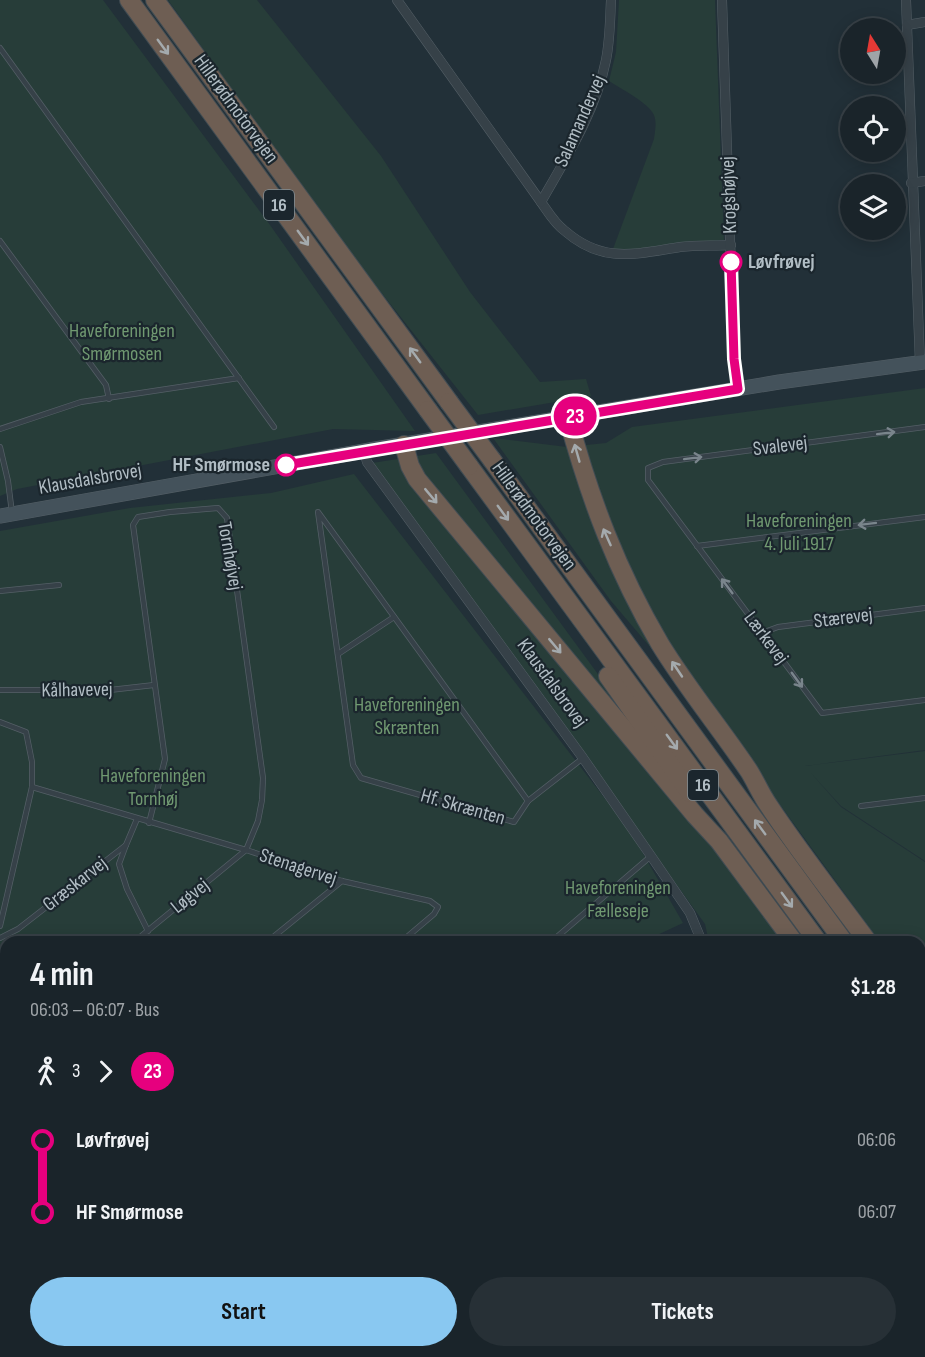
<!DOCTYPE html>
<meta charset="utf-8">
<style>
body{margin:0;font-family:"Sofia Sans Condensed",sans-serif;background:#273036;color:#f1f3f6;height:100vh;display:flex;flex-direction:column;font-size:22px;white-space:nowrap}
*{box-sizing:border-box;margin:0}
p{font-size:20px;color:#9fa4a8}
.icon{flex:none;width:33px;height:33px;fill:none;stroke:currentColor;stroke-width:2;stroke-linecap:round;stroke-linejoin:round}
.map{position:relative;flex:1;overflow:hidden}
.side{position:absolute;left:0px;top:936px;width:926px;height:422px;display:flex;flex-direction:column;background:#1a242a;border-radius:18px 18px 0 0;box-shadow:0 3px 15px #0003,0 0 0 2px #384147}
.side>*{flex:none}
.badge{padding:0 12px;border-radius:20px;font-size:21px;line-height:39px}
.needle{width:39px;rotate:349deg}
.controls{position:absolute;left:840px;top:18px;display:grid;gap:12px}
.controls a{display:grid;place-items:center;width:66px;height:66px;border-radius:50%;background:#1a242a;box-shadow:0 3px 15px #0003,0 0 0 2px #384147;font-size:30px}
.map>.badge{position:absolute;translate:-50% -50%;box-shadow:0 0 0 3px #fff}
.legs{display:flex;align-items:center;gap:9px;height:66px;padding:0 30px;font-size:20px}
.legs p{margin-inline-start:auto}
.overview{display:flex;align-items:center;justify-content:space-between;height:102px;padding:0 30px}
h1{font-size:33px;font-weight:700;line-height:45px}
.cta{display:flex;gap:12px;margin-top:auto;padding:12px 30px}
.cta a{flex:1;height:69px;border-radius:36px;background:#89c8f1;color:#111;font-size:24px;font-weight:700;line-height:69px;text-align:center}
.cta a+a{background:#273036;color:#f1f3f6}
ul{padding:0 30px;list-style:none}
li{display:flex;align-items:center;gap:21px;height:72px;font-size:22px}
li i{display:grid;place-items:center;width:9px;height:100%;margin:0 8px;background:currentColor}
li i::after{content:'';width:15px;height:15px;margin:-8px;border:4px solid;border-radius:50%;background:#1a242a}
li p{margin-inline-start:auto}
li:first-child i{background:linear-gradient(#0000 50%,currentColor 0)}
li:last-child i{background:linear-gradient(currentColor 50%,#0000 0)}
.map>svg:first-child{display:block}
.green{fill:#273d39}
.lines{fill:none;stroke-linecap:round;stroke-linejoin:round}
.lane-casing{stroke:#545f66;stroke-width:6}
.street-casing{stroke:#545f66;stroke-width:10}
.secondary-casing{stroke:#545f66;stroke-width:15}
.highway-casing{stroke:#414c53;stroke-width:20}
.lane{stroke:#364148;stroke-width:4.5}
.street{stroke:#364148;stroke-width:9}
.secondary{stroke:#44525b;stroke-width:14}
.highway{stroke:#6e5e53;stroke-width:18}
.highway-bridge-casing{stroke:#414c53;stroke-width:20;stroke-linecap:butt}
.highway-bridge{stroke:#6e5e53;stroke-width:18}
.oneway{stroke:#a4aaad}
.oneway2{stroke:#7a858c}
.line-1-casing{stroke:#fff;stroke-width:14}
.line-1{stroke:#e6007e;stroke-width:9}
.stop-1-dot{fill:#fff;stroke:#e6007e;stroke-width:3}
.labels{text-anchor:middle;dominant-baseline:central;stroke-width:4.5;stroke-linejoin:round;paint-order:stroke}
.shield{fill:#1b262d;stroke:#849097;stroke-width:1.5}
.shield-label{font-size:18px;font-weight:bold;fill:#b1bdc4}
.street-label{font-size:20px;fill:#b1bdc4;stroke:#1b262d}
.stop-label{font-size:20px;font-weight:bold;fill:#b1bdc4;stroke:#1b262d;text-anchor:start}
.park-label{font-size:20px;fill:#709971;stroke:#1b262d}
</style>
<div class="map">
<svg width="925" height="1357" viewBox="0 0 925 1357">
<rect width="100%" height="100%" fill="#223038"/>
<g class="green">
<path d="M0,0H103L270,225L415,431L333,429L17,489L0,496Z"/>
<path d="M168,0H257L381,156L470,292L540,382L586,379L591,396L478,415L339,239Z"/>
<path d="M619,0H715L724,240L676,244L626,252L613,249L654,139C655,131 657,123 654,115C649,103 621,89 609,81L616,52Z"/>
<path d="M925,388V750L805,766L925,751V861L841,806L810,772L841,807L925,862V998L920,992V942H880L754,769L611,601L493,438L567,447L606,443L632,427Z"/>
<path d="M436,453L644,737L706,837L783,942H709L705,924L372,463Z"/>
<path d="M354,474L630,831L683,923L642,942H6V1352H920V1321L925,1336V1357H0V531L130,508L271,493Z"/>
<path d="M920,1126L925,1133V1267L920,1221Z"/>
</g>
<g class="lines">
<defs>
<g id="lane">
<path d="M0,48L274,427"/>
<path d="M0,241L106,385L109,399"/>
<path d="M925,427L663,462L648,468V480L822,713L925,700"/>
<path d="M0,429L81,402L239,378"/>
<path d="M0,447L8,481L12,513"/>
<path d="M318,512L528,801L514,822L361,778L353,765Z"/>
<path d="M697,546L925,517"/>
<path d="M0,591L59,585"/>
<path d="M762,633L778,627L925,608"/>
<path d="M338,654L394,617"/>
<path d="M0,690H110L154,685"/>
<path d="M0,722L26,732L32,762V787L0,926"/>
<path d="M32,787L246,850L342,881L430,901L438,907L434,914L401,942"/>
<path d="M528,801L583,758"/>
<path d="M861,806L925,798"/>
<path d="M126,845L119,864L127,889L148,931"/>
<path d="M0,938L18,929L126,845L137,819"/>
<path d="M134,942L246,850L258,821L262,800L263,778L227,518L218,508L170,512L138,517L133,525L165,759L149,823"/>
<path d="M267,942L342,881"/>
<path d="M551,942L651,856"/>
<path d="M0,1049L6,1044"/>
<path d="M0,1155L6,1150"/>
<path d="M0,1273L6,1268"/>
<path d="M546,1352L547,1357"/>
<path d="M651,1352L652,1357"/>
<path d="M762,1352L763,1357"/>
<path d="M45,1357L52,1352"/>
<path d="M205,1357L212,1352"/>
<path d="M366,1357L373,1352"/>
<path d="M513,1357L520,1352"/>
</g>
<g id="street">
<path d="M397,0L541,202C548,212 555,224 565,231C603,264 635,254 680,247C696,245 714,246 731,245"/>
<path d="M722,0L734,359L738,389"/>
<path d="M906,0L920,363"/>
<path d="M907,25L925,22"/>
<path d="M911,183L925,181"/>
<path d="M541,202C566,158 596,111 606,60C610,40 610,20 611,0"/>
<path d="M364,451L367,462L583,758L651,856L690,913L702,942"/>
</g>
<path id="secondary" d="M0,516L375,449L779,382L925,362"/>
<g id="highway">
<path d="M129,0L428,410"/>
<path d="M155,0L449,402"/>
<path d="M568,418C590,499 617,571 660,644C687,688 720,728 749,771C756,782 761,795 769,806C800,853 835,897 868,942"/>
<path d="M404,445L410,466L417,479L695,815L719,841L794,942"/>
<path d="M492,460L844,942"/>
<path d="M469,466L818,942"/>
<path d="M608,676L690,793"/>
<path d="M920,1017L925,1024"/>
<path d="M920,1041L925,1048"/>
<path d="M920,1075L925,1082"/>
<path d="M920,1104L925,1111"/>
<path d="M920,1291L925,1309"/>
</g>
</defs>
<use href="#lane" class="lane-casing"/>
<use href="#street" class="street-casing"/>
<use href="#secondary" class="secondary-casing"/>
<use href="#highway" class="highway-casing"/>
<use href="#lane" class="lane"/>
<use href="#street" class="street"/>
<use href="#secondary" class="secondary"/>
<use href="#highway" class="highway"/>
<defs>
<g id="highway-bridge">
<path d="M449,402L492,460"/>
<path d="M428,410L469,466"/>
</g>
</defs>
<use href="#highway-bridge" class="highway-bridge-casing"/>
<use href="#highway-bridge" class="highway-bridge"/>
</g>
<defs><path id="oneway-shaft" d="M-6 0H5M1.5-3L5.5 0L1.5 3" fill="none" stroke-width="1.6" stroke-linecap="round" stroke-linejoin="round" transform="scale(1.5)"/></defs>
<g class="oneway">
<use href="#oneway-shaft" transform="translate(163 47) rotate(54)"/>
<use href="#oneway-shaft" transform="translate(303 238) rotate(54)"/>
<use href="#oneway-shaft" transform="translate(415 355) rotate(-126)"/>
<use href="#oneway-shaft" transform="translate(577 453) rotate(-106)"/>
<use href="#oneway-shaft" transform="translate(431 496) rotate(50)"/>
<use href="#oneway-shaft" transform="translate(503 513) rotate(54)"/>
<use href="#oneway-shaft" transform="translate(607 537) rotate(-114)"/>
<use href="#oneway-shaft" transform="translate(555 646) rotate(50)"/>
<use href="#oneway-shaft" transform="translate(677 669) rotate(-124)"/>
<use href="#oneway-shaft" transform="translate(672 742) rotate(54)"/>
<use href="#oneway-shaft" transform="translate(760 827) rotate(-126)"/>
<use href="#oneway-shaft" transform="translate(787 900) rotate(54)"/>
</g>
<g class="oneway2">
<use href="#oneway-shaft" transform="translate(886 433) rotate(-7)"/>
<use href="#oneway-shaft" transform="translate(693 458) rotate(-7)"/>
<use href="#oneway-shaft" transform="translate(867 524) rotate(173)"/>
<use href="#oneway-shaft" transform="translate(727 586) rotate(-127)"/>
<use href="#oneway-shaft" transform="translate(797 680) rotate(54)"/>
</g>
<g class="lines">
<defs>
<path id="line-1" d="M286,465L738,389L734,359L731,262"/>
</defs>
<use href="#line-1" class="line-1-casing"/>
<use href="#line-1" class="line-1"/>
</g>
<g class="stop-1-dot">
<circle cx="731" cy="262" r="10"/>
<circle cx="286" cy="465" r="10"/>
</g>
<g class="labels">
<g class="shield">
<rect x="264" y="190" width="30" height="30" rx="4.5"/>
<rect x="688" y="770" width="30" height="30" rx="4.5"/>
</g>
<g class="shield-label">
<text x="279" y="205">16</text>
<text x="703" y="785">16</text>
</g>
<g class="street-label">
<text transform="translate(236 109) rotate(54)">Hillerødmotorvejen</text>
<text transform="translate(580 121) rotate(-66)">Salamandervej</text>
<text transform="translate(729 195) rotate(-92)">Krogshøjvej</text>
<text transform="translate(780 446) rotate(-7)">Svalevej</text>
<text transform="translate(90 479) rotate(-10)">Klausdalsbrovej</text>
<text transform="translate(534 516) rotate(54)">Hillerødmotorvejen</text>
<text transform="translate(230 556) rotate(80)">Tornhøjvej</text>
<text transform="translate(843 618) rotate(-7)">Stærevej</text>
<text transform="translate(766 638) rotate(53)">Lærkevej</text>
<text transform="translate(552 683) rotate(54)">Klausdalsbrovej</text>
<text transform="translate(77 690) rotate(-1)">Kålhavevej</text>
<text transform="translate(463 807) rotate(16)">Hf. Skrænten</text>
<text transform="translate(298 867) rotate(18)">Stenagervej</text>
<text transform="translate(75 884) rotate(-38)">Græskarvej</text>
<text transform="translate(190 896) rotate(-39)">Løgvej</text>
</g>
<g class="stop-label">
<text x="748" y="262">Løvfrøvej</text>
<text x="270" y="465" text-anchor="end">HF Smørmose</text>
</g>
<g class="park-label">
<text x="122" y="331">Haveforeningen<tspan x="122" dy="23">Smørmosen</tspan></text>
<text x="799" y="521">Haveforeningen<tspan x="799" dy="23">4. Juli 1917</tspan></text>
<text x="407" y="705">Haveforeningen<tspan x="407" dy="23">Skrænten</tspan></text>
<text x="153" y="776">Haveforeningen<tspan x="153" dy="23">Tornhøj</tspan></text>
<text x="618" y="888">Haveforeningen<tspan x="618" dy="23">Fælleseje</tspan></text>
</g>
</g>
</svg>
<div class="controls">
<a><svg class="needle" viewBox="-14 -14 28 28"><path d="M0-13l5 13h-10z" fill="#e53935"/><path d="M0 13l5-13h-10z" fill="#9fa4a8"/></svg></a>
<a><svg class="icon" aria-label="locate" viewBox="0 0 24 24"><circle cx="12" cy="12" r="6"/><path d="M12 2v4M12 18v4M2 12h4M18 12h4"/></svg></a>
<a><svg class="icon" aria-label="layers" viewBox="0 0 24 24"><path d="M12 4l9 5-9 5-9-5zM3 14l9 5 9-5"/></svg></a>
</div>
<b class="badge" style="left:575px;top:416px;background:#e6007e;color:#fff">23</b>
<section class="side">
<div class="overview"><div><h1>4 min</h1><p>06:03 – 06:07 · Bus</p></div><b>$1.28</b></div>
<div class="legs"><svg class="icon" aria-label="walk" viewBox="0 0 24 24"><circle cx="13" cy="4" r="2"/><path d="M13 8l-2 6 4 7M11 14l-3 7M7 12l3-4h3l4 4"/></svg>3<svg class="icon" aria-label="forward" viewBox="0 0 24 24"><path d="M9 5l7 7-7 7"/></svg><b class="badge" style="background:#e6007e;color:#fff">23</b></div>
<ul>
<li><i style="color:#e6007e"></i><b>Løvfrøvej</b><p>06:06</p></li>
<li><i style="color:#e6007e"></i><b>HF Smørmose</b><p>06:07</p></li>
</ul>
<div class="cta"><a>Start</a><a>Tickets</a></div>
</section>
</div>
